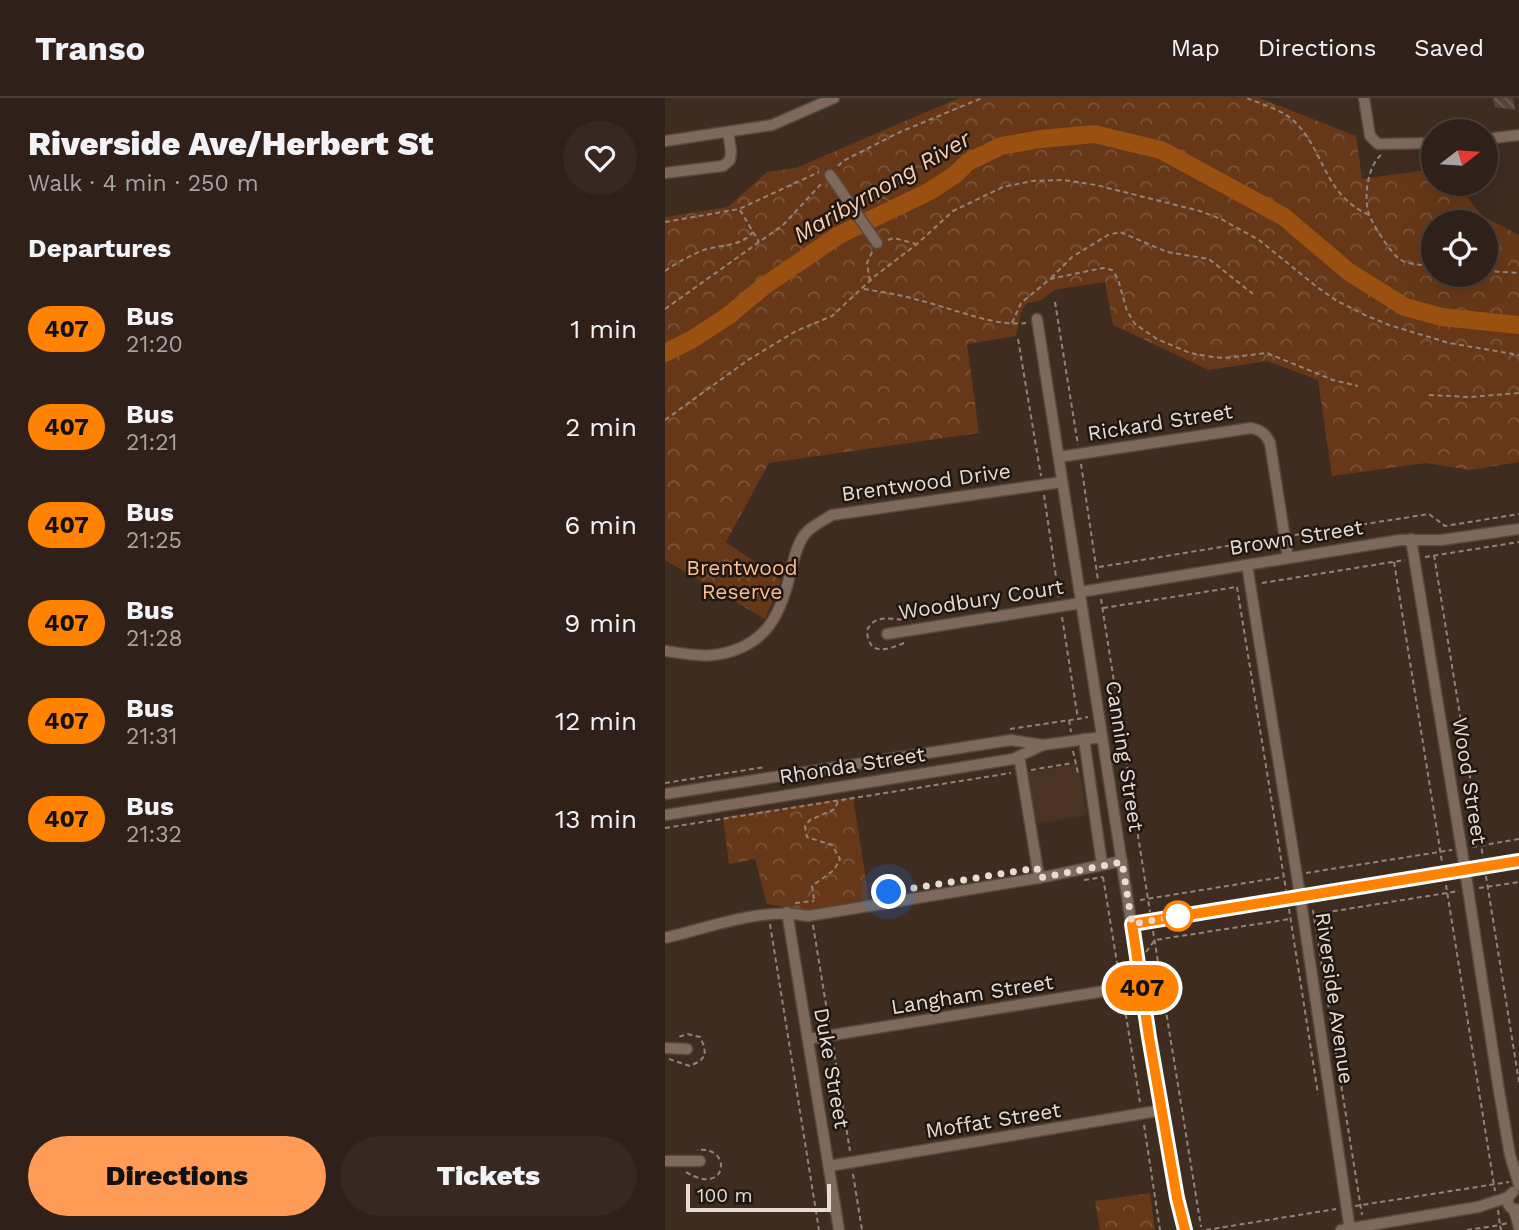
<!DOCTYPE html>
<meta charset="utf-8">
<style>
body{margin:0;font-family:"Work Sans",sans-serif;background:#372922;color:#f1f3f6;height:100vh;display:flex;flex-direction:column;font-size:26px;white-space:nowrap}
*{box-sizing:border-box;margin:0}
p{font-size:23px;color:#a7a3a2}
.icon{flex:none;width:38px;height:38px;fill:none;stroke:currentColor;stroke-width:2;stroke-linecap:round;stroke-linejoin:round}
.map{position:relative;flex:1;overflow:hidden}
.details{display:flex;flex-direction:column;background:#2f2119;width:665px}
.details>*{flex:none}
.badge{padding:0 14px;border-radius:23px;font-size:24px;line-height:46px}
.needle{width:46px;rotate:73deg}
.controls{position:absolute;left:756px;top:21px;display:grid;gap:14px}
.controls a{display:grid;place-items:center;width:77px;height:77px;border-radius:50%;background:#2f2119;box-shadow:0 7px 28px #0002,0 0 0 2px #4a3e38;font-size:35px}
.scale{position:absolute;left:21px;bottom:18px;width:145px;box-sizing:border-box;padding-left:7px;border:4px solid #e7dbd3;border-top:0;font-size:19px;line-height:24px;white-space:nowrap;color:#e7dbd3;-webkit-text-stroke:5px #1f1712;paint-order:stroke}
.you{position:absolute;width:35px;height:35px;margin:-18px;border:5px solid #fff;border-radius:50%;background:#1a73e8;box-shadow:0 0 0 10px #1a73e833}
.map>.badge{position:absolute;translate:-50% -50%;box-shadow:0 0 0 4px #fff}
h2{padding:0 28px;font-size:26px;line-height:63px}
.round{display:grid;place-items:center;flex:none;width:74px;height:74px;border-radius:37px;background:#372922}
.head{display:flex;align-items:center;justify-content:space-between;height:119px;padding:0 28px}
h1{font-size:33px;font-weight:800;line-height:52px}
.action{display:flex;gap:14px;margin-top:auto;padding:14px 28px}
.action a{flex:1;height:80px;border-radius:42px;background:#fe9c57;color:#111;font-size:28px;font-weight:800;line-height:80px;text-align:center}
.action a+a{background:#372922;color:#f1f3f6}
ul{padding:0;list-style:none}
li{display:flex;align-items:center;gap:21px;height:98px;padding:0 28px}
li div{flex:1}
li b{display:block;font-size:26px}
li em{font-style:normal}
li .badge{min-width:77px;font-weight:700;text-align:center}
header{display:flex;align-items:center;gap:42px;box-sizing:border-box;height:98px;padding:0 35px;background:#2f2119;border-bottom:2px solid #4a3e38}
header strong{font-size:33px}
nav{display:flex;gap:38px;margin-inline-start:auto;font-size:24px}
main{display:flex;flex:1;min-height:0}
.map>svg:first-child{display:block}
.built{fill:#4b3323}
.park{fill:url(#park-crowns);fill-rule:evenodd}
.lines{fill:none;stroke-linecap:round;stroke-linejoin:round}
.river{stroke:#9a5010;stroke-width:18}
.building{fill:url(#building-back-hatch)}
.minor-casing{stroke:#57483e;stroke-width:13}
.path{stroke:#928279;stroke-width:2;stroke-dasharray:5 3.5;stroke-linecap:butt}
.minor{stroke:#7e695c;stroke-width:10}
.line-casing{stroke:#fff;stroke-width:16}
.line{stroke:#ff8200;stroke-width:10}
.walk{stroke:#e7dbd3;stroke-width:7;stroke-dasharray:0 12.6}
.stop-dot{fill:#fff;stroke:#ff8200;stroke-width:3.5}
.labels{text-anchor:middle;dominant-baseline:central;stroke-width:5;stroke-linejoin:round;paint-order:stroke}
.street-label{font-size:21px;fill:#e7dbd3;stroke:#1f1712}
.park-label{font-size:21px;fill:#fcbd94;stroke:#1f1712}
.water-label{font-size:23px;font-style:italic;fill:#f8cdb2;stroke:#1f1712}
</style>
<header>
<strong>Transo</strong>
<nav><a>Map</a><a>Directions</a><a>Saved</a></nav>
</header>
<main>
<section class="details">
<div class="head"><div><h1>Riverside Ave/Herbert St</h1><p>Walk · 4 min · 250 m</p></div><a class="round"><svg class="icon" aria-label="heart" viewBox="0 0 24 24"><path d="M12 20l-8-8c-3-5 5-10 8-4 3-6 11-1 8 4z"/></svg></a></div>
<h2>Departures</h2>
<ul>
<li><span class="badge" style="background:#ff8200;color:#111">407</span><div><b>Bus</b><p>21:20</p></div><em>1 min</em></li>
<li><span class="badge" style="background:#ff8200;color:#111">407</span><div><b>Bus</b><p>21:21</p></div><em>2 min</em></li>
<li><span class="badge" style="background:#ff8200;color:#111">407</span><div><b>Bus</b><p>21:25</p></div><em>6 min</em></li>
<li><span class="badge" style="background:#ff8200;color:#111">407</span><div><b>Bus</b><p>21:28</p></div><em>9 min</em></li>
<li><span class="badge" style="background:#ff8200;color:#111">407</span><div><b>Bus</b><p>21:31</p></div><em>12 min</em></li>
<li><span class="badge" style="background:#ff8200;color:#111">407</span><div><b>Bus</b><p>21:32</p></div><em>13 min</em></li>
</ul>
<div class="action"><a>Directions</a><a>Tickets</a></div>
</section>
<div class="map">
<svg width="854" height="1132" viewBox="0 0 854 1132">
<defs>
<pattern id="park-crowns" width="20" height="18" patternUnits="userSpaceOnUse" patternTransform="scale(1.75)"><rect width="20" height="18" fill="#663817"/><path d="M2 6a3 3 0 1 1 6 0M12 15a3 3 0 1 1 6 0" fill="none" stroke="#7c5438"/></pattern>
<pattern id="building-back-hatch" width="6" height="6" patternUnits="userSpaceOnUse" patternTransform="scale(1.75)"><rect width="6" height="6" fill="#574337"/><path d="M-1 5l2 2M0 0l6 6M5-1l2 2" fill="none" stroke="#6f5e53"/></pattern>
</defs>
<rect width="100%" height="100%" fill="#3f2c21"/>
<path class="built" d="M413,666L422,717L368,726L359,675Z"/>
<g class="park">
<path d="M294,0H594L691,38L697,81L768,71V86H792L817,118L854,137V364L805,372L761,365L667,378L653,282L602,263L544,272L448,227L440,184L389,192L375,203L362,205L356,215L351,238L302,246L314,335L104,365L61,444L116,482L100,521L0,462V119L63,109L102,74L131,70ZM768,124H821V177H768Z"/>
<path d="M188,699L204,802L138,812L102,806L90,761L64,766L58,719Z"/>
<path d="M485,1095L490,1132H435L430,1103Z"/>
</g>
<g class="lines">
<path class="river" d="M0,255L26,242L63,218L99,188L174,137L265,93L291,76L303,64L336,48L376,41L429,36L496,52L581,98L619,119L684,174L740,209L777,219L854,227"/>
</g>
<path class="building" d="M828,0H848L850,12L830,9Z"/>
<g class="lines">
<defs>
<g id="minor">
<path d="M699,0L705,38L713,46L768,45"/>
<path d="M821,41L854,37"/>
<path d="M0,43L107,27L169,0"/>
<path d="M0,75L58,68L65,62L66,53L63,34"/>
<path d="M165,77L212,145"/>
<path d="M372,221L484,939L512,1100L520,1132"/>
<path d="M394,359L586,330C596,332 601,336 605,345L623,460"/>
<path d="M746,441L800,772L834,993L845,1057L854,1087"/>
<path d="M582,467L635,797L685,1132"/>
<path d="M415,494L735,442H776L854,431"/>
<path d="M222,536L416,505"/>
<path d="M0,553C16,555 34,559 49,557C98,550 115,521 125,476C129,463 131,447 140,436C147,427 158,423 167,417L397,384"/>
<path d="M419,641L437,767"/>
<path d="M354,658L374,780"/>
<path d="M0,696L346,642L378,647"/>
<path d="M0,717L348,661L378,647L437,639"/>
<path d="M122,814L174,1132"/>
<path d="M467,826L854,763"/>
<path d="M0,840C46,829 96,809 143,818L374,780L457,763"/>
<path d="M143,941L477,887"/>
<path d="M0,950L22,951"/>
<path d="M0,1063H35"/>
<path d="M164,1068L498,1012"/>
<path d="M848,1094C842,1099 841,1105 846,1110L854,1112"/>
<path d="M849,1112L854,1129"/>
<path d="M676,1132L813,1109L844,1099"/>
</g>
</defs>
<use href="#minor" class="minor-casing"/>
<g class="path">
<path d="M582,0C598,7 618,12 630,24C661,55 658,96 704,117"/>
<path d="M716,57C703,68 699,97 703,113C705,123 724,152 732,159C740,167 757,167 768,168"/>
<path d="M173,68L178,63L235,34L317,0"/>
<path d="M75,112L94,144"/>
<path d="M0,124L74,111L154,74"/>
<path d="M223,142L229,140L251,146"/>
<path d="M0,173C11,165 23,159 36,153C53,146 75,150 88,134"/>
<path d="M821,173L854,175"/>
<path d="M386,180L407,159L443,137L455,134L502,154L544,161L588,196"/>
<path d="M205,183L202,165L208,152"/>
<path d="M199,191C217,194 236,197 253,202C284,209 329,229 361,225"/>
<path d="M390,204L413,347"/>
<path d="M0,211L118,127L157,85"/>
<path d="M347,225L356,205L385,181L438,170L447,172L453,181L462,213L470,226L492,241L525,255L548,259L560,260L602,255L668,282L693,288"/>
<path d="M353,241L376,378"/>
<path d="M764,297L805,299L854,295"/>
<path d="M0,322L83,262L131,233L167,218L210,178L252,146L288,113L338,89L367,83L398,82L431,87L535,113L556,121L594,142L652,189L672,203L700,217L724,227L784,245L854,257"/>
<path d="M416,366L433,482"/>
<path d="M379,397L394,499"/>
<path d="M630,437L764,416L780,428L854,416"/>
<path d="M769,457L818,759"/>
<path d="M760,459L854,444"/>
<path d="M729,464L777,764"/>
<path d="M434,469L611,440"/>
<path d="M597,485L740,462"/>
<path d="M572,489L621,792"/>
<path d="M436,501L485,814"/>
<path d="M438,510L571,489"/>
<path d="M397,519L413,621L423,619"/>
<path d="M239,545C222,552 203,559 202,532C210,516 225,521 240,522"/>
<path d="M404,622L406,634"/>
<path d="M345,631L413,621"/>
<path d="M408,653L413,675"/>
<path d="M366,672L408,665"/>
<path d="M0,685L100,669"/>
<path d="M0,730L346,675"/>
<path d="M807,749L854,741"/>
<path d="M641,775L787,752"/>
<path d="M821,778L854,984"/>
<path d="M438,779L454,877"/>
<path d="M419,782L438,779"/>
<path d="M781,787L830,1093"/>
<path d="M814,790L854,784"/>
<path d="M149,801L147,788L169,772L175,761L167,747L142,739L140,728L145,722L170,711L173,703"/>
<path d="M475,802L618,779"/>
<path d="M130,805L149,803"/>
<path d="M624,811L653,996"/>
<path d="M648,812L697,1117"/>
<path d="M651,816L794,793"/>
<path d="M105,826L154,1132"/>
<path d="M148,827L164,925"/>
<path d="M488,833L536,1129"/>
<path d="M481,854L490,842L625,821"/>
<path d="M455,877L464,870"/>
<path d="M458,899L475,1004"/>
<path d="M168,948L185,1053"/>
<path d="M4,961L25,968L35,963L40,957L39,948L35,939L22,936L11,940"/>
<path d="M479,1027L495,1132"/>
<path d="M21,1074C63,1100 68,1047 32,1052"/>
<path d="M188,1076L197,1132"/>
<path d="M690,1108L844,1084"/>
<path d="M833,1112L835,1127L843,1125"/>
<path d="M541,1132L671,1111"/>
<path d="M802,1132L835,1127L836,1132"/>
</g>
<use href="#minor" class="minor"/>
</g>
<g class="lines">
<defs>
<path id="line" d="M520,1132L512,1100L484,939L467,826L854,763"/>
</defs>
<use href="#line" class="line-casing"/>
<use href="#line" class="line"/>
<path class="walk" d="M224,794L372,770L374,780L457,764L467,826L513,818"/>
</g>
<circle class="stop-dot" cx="513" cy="818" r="14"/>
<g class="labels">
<g class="street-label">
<text transform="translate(495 324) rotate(-9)">Rickard Street</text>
<text transform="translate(261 384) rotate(-8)">Brentwood Drive</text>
<text transform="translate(631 439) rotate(-9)">Brown Street</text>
<text transform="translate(316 501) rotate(-9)">Woodbury Court</text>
<text transform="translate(460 658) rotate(81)">Canning Street</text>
<text transform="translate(187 667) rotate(-9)">Rhonda Street</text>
<text transform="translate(805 683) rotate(81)">Wood Street</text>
<text transform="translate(307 896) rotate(-9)">Langham Street</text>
<text transform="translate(670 900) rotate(82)">Riverside Avenue</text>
<text transform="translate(167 970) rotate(80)">Duke Street</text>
<text transform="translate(328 1022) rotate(-9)">Moffat Street</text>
</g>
<g class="park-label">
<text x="77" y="469">Brentwood<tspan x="77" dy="24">Reserve</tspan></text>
</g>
<g class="water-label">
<text transform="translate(217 89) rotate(-30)">Maribyrnong River</text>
</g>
</g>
</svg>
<div class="controls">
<a><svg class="needle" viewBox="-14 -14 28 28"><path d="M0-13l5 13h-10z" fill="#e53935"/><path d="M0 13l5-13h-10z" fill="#a7a3a2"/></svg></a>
<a><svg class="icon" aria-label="locate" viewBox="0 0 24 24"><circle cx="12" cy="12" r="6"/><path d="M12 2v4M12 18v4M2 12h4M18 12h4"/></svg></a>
</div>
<div class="scale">100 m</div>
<div class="you" style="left:224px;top:794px"></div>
<b class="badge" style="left:477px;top:890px;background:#ff8200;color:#111">407</b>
</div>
</main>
